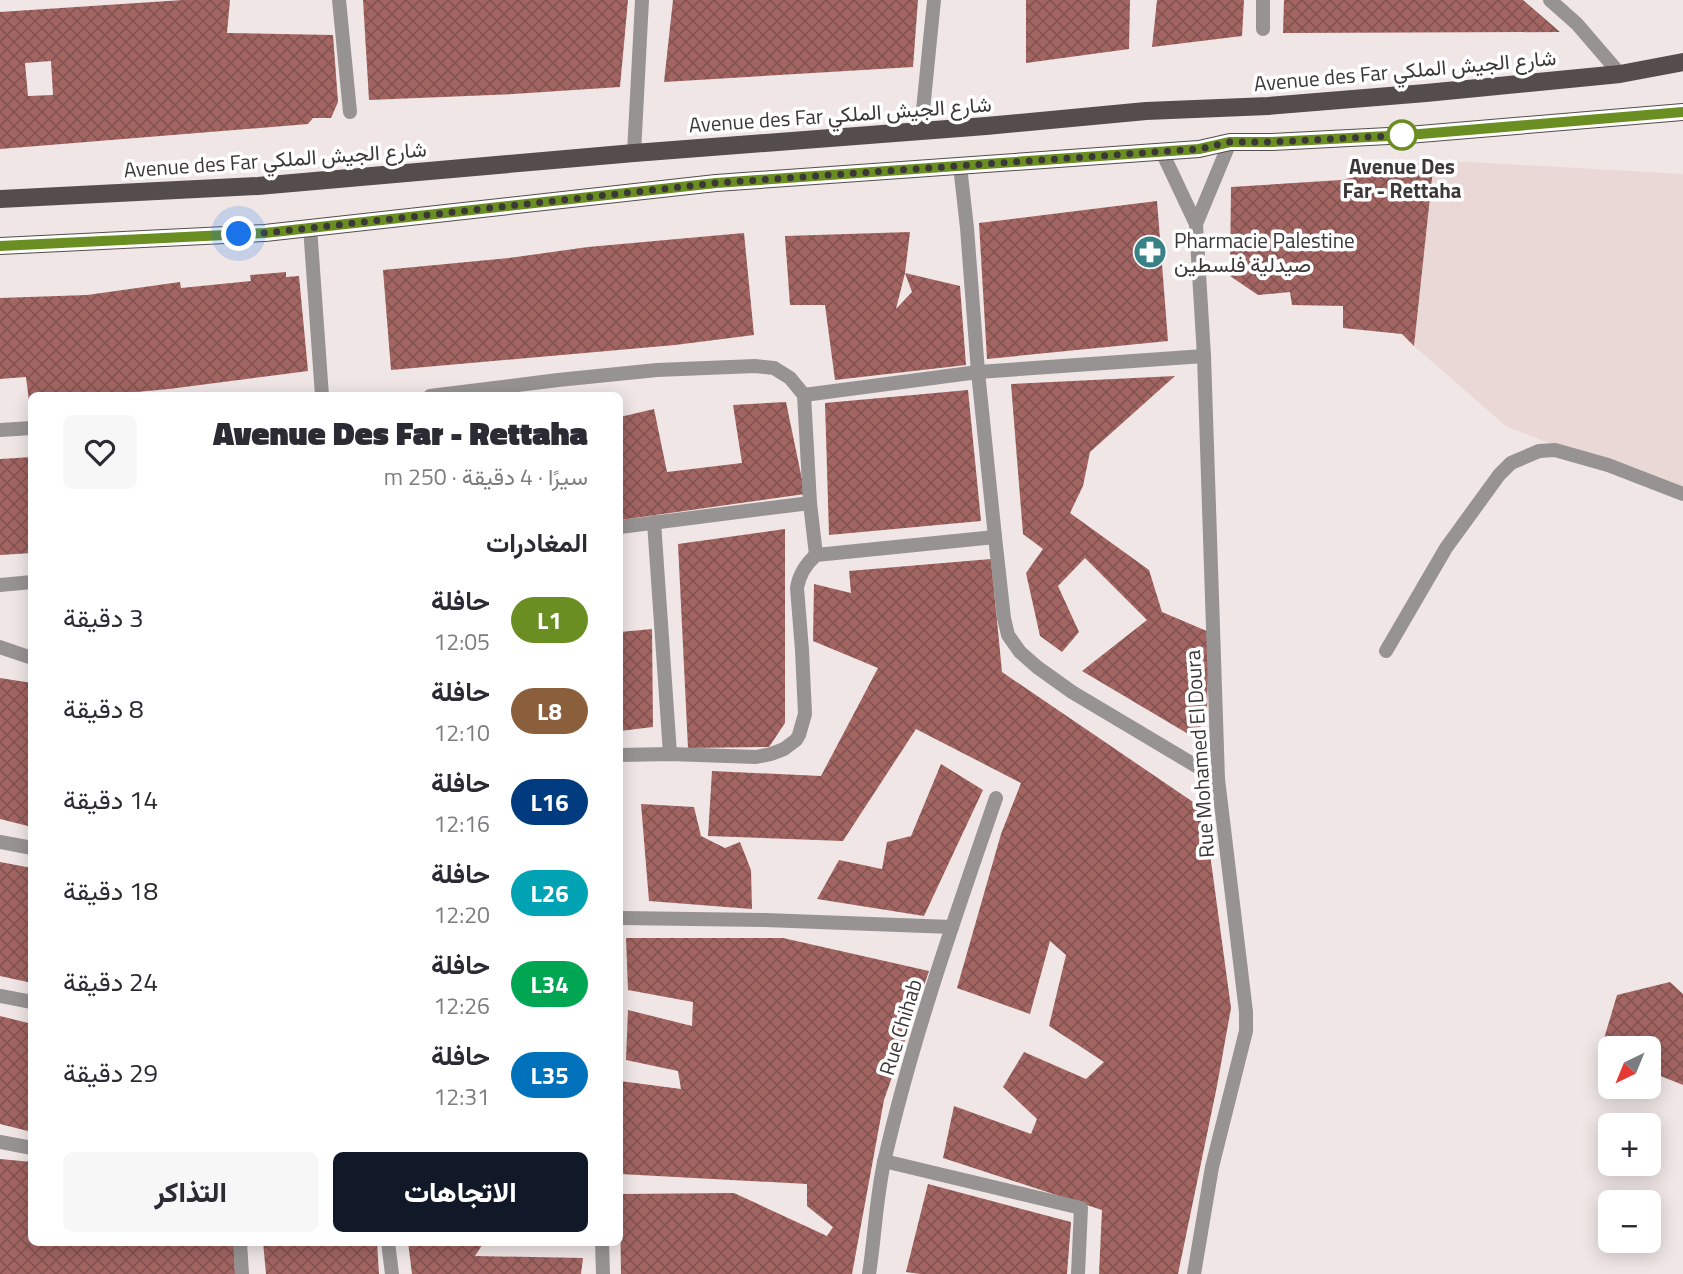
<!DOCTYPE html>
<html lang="ar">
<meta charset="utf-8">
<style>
body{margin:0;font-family:"Titillium Web",Vazirmatn,sans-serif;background:#f7f7f7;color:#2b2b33;direction:rtl;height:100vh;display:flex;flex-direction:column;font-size:26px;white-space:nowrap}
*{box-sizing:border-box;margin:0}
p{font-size:23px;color:#7c7c81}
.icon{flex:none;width:38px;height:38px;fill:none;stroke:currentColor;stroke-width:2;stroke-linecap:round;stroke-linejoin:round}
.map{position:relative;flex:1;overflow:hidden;direction:ltr}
.sheet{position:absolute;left:28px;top:392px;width:595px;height:854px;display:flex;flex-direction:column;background:#fff;border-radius:10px;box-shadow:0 4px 18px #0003;direction:rtl}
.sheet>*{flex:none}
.badge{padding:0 14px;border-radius:23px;font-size:24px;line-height:46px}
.needle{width:46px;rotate:223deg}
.fabs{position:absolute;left:1598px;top:1036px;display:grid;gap:14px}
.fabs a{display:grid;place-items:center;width:63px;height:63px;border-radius:10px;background:#fff;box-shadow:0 4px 18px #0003;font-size:35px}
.you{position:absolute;width:35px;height:35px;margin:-18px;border:5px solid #fff;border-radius:50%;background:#1a73e8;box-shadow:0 0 0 10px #1a73e833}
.map>.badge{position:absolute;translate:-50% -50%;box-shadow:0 0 0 4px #fff}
h2{padding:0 35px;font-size:26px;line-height:63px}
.round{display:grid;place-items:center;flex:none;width:74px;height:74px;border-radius:10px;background:#f7f7f7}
.overview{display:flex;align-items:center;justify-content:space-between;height:119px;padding:0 35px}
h1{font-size:33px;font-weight:800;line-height:52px}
.cta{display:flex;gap:14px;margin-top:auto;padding:14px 35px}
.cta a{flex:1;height:80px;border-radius:10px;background:#111827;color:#fff;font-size:28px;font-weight:800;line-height:80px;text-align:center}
.cta a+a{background:#f7f7f7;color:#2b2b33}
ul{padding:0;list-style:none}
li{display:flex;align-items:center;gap:21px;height:91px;padding:0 35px}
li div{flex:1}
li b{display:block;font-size:26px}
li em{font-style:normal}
li .badge{min-width:77px;font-weight:700;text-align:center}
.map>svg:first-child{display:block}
.built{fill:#ead8d6}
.building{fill:url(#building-cross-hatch);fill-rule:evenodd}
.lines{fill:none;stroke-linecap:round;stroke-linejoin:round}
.lane{stroke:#979392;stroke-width:14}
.street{stroke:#979392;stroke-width:14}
.primary{stroke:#544d4c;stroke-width:18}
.line-casing{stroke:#fff;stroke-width:16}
.line{stroke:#6b8e23;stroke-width:10}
.walk{stroke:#3b3837;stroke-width:7;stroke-dasharray:0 12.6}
.stop-dot{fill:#fff;stroke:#6b8e23;stroke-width:3.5}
.labels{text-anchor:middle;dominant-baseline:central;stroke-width:7;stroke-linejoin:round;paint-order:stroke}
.street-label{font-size:21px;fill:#3b3837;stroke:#fff}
.stop-label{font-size:21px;font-weight:bold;fill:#3b3837;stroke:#fff}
.poi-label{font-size:21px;fill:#3b3837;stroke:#fff;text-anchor:start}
</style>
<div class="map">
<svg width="1683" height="1274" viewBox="0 0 1683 1274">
<defs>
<pattern id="building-cross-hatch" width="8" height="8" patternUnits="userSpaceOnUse" patternTransform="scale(1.75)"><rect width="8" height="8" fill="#a26562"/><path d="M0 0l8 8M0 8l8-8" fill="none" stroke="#855452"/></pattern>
</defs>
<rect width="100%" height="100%" fill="#f0e6e6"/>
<path class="built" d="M1434,160L1683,174V493L1507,427L1414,346Z"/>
<g class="building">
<path d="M183,0H230L227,33L333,35L338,102L331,118H313L308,124L0,149V12ZM51,61L53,95L28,96L25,63Z"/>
<path d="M363,0H628L620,87L513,94L369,100Z"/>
<path d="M673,0H918L913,67L664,82Z"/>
<path d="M1026,0H1130L1129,49L1026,63Z"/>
<path d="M1157,0H1244L1242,36L1152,47Z"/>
<path d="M1284,0H1523L1560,32L1283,33Z"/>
<path d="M1434,160L1414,346L1402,334L1343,328V306L1292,305L1290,292L1258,295L1230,276L1231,187L1341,180Z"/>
<path d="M1157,201L1168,341L987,359L979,223Z"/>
<path d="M910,232L905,273L960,286L966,365L835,380L825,305H790L785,236ZM905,273L912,292L896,309Z"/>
<path d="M744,233L754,335L675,345L391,370L383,270L509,258L588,247Z"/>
<path d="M286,272V277L299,276L308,371L169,389L93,396H32V409H30L26,377L0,379V298L87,295L180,282L181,288L251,281L250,275Z"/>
<path d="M1175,376L1090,452L1083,486L1070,513L1149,570L1162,612L1209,632L1207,713L1195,738L1082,671L1147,620L1085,558L1058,586L1079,632L1062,652L1040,636L1026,573L1043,549L1023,534L1011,384Z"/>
<path d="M968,390L981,521L829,535L825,403Z"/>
<path d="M786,402L805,494L620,520V417L654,409L667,472L742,463L733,405Z"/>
<path d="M32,457V553L0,555V459Z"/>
<path d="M785,529V723L769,747L688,748L678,544Z"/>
<path d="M991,559L1002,672L1196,804L1210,854L1231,1008L1217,1086L1178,1274H1099L1102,1210L943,1158L954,1106L1031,1134L1037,1119L1003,1087L1024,1052L1086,1079L1104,1062L1049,1026L1066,955L1050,941L1030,1014L957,988L1001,834L1021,783L916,729L843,841L708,836L712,771L821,776L878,668L813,641L814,584L851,593L849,571Z"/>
<path d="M652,629L653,727L620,731V632Z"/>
<path d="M0,678L32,683V827L0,819Z"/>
<path d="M941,764L983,790L924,916L817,899L839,860L882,869L887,842L911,836Z"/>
<path d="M641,804L694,807L701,836L725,848L740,842L751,870L752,909L649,901Z"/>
<path d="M0,862L32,868V983L0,976Z"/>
<path d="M626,938H783L929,971L884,1100L852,1274H621L620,1194L734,1193L827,1236L833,1227L807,1206V1184L620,1174V1081L681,1089L678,1071L626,1060L628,1010L692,1026L693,1002L628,990Z"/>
<path d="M1670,982L1683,994V1085L1648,1071V1048H1610V1056L1600,1052L1617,995Z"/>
<path d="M0,1016L32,1024V1132L0,1124Z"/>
<path d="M0,1159L32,1162V1242L234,1244L235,1274H0Z"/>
<path d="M928,1184L1071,1222L1067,1274H920L906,1272Z"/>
<path d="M263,1242H377L379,1274H266Z"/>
<path d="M408,1242H484L475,1256L583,1258L581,1274H412Z"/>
</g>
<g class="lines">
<path class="lane" d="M1386,651L1446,548L1499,475L1511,463L1539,451L1555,450L1608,465L1683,494"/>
<g class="street">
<path d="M339,0L350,112"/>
<path d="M1550,0L1577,24L1620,74"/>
<path d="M1263,29V0"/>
<path d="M921,130L934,0"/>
<path d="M1162,152L1196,224L1204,356L1218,779L1246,1012V1031L1212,1167L1194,1274"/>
<path d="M634,153L642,0"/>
<path d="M960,166L967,228L978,372L995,537L1004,618L1008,635L1020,652L1037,667L1072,692L1218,779"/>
<path d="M1196,224L1230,142"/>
<path d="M310,227L322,396"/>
<path d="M804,395L978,372L1204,356"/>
<path d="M430,396L558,380L657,370L755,366L774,368L790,378L804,395L810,503L816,555"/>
<path d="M0,430L32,428"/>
<path d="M654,522L670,754"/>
<path d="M620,527L810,503"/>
<path d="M0,585L32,582"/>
<path d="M0,647L32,658"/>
<path d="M620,755L670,754L756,757L771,754L784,749L796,740L799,735L805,714L802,650L797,588C799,575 806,564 816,555L995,537"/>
<path d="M0,842L32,848"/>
<path d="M620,918L765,920L952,927"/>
<path d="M0,996L32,1002"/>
<path d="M0,1142L32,1148"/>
<path d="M884,1161L1081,1208L1078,1274"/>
<path d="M240,1242L242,1274"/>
<path d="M388,1242L392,1274"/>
<path d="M602,1242L603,1274"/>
<path d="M869,1274C875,1236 876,1196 885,1158C913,1036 955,917 996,798"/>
</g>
<g class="primary">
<path d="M0,199L258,186L634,153L986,126L1146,111L1268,106L1426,93L1620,74L1683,62"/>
<path d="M0,246L265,233L716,183L1199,149L1230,142H1272L1408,135L1683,112"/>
</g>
</g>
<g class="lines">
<defs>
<path id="line" d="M0,246L265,233L716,183L1199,149L1230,142H1272L1408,135L1683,112"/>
</defs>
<use href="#line" class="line-casing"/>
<use href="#line" class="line"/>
<path class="walk" d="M239,234L265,233L716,183L1199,149L1230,142H1272L1408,135H1402"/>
</g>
<defs>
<symbol id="pharmacy-disc" viewBox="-11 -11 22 22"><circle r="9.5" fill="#388187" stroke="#fff"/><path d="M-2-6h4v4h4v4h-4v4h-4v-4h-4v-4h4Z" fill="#fff"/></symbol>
</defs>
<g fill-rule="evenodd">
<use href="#pharmacy-disc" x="1131" y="233" width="38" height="38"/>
</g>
<circle class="stop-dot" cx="1402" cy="135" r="14"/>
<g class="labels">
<g class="street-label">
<text transform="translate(1405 70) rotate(-5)">Avenue des Far شارع الجيش الملكي</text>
<text transform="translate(840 114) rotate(-4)">Avenue des Far شارع الجيش الملكي</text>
<text transform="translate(275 159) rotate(-4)">Avenue des Far شارع الجيش الملكي</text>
<text transform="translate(1199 754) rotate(-94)">Rue Mohamed El Doura</text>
<text transform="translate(900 1027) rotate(-73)">Rue Chihab</text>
</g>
<g class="stop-label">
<text x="1402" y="166">Avenue Des<tspan x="1402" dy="24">Far - Rettaha</tspan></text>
</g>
<g class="poi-label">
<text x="1174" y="240">Pharmacie Palestine<tspan x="1174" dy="24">صيدلية فلسطين</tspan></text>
</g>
</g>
</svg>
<div class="fabs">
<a><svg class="needle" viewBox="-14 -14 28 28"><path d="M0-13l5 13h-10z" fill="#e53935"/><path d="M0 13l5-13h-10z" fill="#7c7c81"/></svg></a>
<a>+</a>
<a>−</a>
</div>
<div class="you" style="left:239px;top:234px"></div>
<section class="sheet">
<div class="overview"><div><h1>Avenue Des Far - Rettaha</h1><p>سيرًا · 4 دقيقة · 250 m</p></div><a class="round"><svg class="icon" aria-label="heart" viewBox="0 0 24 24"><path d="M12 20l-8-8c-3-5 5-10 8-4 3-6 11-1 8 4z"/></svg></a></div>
<h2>المغادرات</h2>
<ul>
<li><span class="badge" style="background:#6b8e23;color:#fff">L1</span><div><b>حافلة</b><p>12:05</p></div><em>3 دقيقة</em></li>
<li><span class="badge" style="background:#8b5e3c;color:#fff">L8</span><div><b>حافلة</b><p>12:10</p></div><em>8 دقيقة</em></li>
<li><span class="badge" style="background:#003b80;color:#fff">L16</span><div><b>حافلة</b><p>12:16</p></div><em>14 دقيقة</em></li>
<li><span class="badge" style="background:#00a3b4;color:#fff">L26</span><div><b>حافلة</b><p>12:20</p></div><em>18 دقيقة</em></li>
<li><span class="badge" style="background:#00a651;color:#fff">L34</span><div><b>حافلة</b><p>12:26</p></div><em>24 دقيقة</em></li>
<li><span class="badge" style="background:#0072bc;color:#fff">L35</span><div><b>حافلة</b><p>12:31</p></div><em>29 دقيقة</em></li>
</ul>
<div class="cta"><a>الاتجاهات</a><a>التذاكر</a></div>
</section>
</div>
